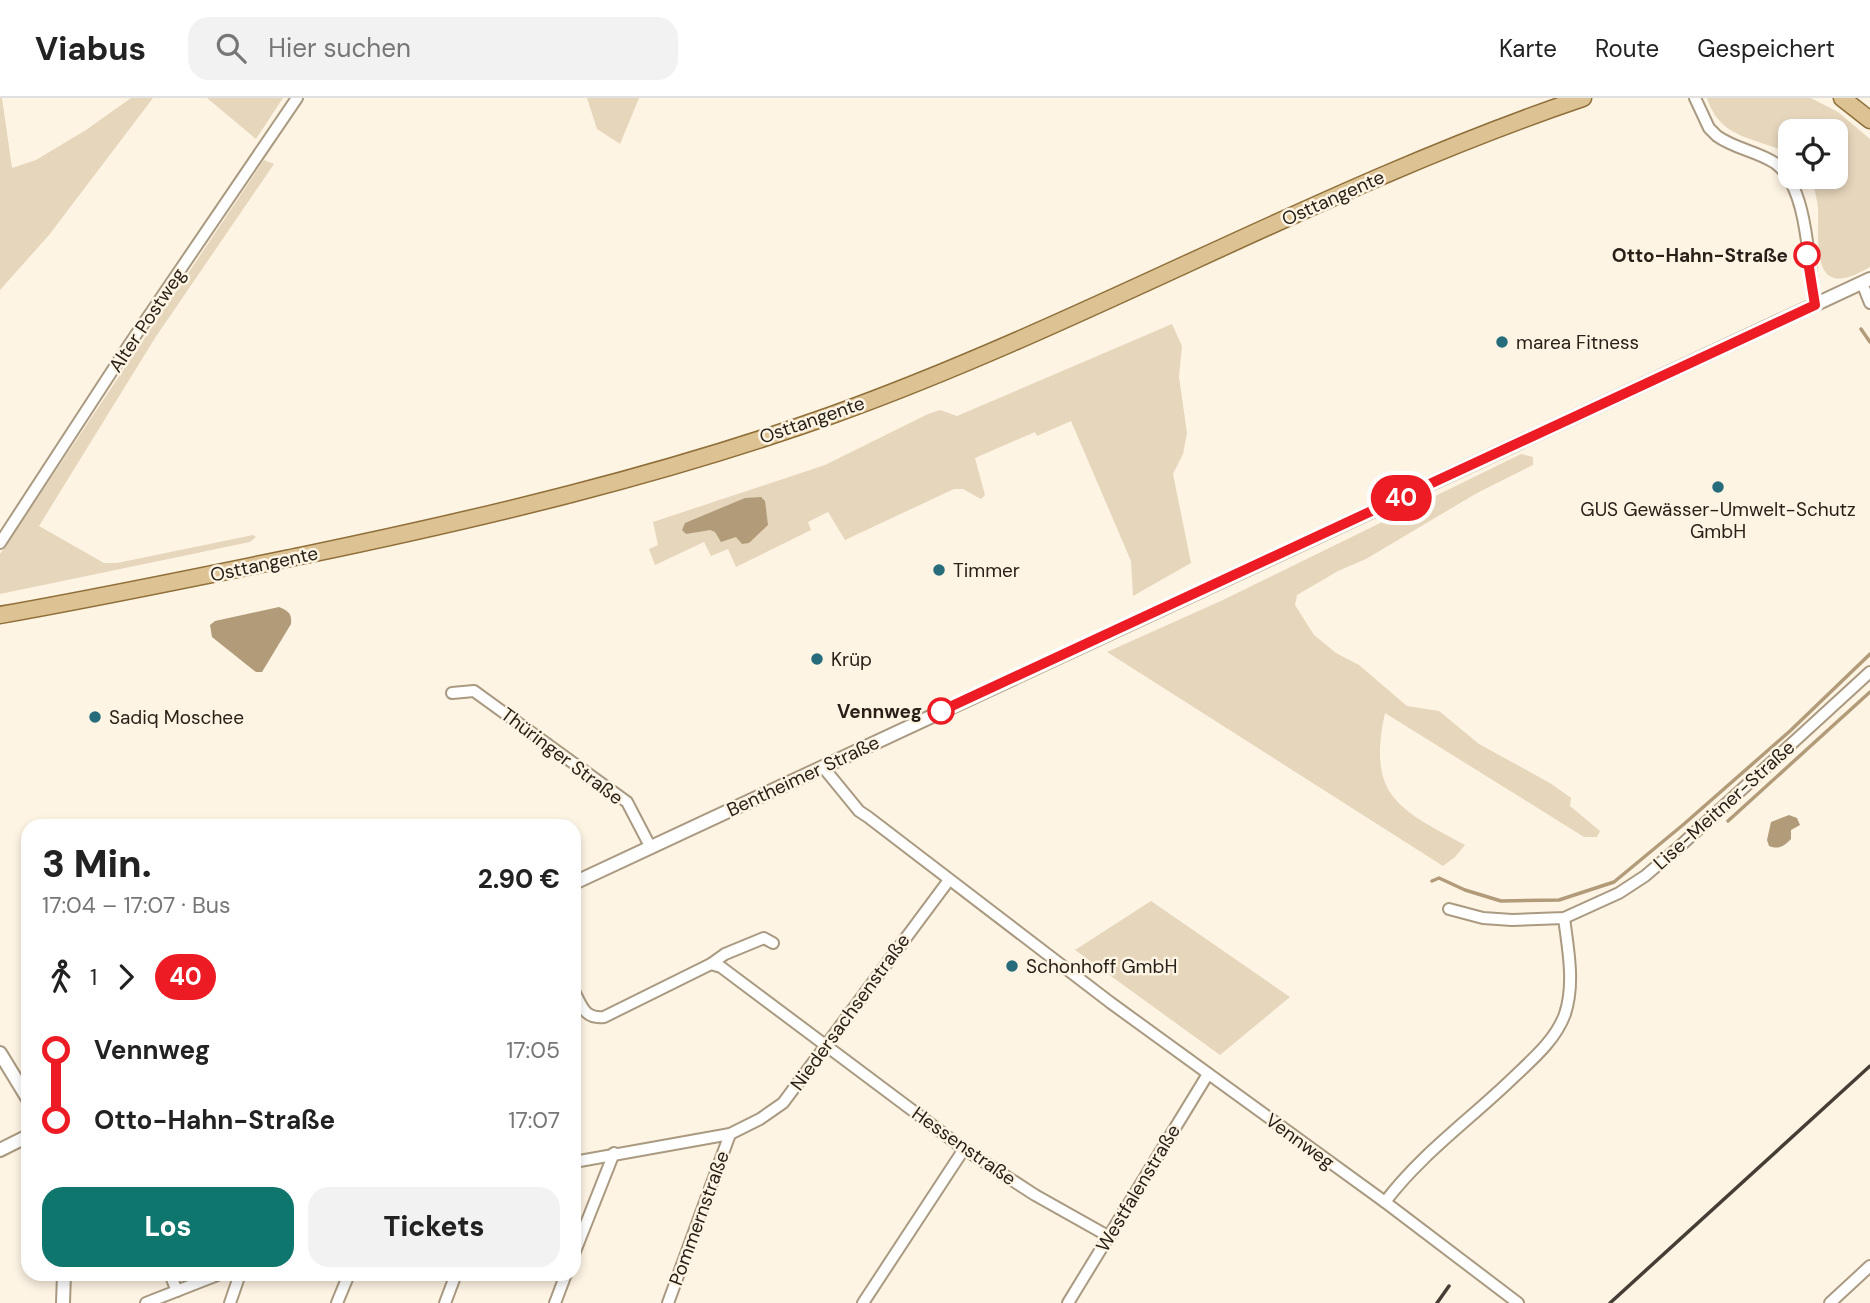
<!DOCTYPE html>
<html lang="de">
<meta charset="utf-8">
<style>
body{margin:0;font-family:"DM Sans",sans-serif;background:#f2f2f2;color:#222;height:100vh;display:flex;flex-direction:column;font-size:26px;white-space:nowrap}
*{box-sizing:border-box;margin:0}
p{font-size:23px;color:#767676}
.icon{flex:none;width:38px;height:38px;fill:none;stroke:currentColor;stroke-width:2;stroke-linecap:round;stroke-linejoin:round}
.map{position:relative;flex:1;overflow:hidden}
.details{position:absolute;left:21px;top:721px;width:560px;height:462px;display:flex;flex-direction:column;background:#fff;border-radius:21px;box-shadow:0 4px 10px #0003}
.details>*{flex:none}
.badge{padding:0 14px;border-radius:23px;font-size:24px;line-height:46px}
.fabs{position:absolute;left:1778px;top:21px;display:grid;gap:14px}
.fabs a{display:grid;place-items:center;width:70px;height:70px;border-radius:14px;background:#fff;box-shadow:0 4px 10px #0003;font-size:35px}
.map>.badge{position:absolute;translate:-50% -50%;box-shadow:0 0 0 4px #fff}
.legs{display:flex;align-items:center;gap:10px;height:77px;padding:0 21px;font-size:23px}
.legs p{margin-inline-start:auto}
.head{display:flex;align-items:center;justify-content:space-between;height:119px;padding:0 21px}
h1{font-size:38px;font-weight:800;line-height:52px}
.cta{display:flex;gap:14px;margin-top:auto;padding:14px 21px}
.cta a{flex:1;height:80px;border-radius:21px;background:#0f766e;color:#fff;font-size:28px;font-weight:800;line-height:80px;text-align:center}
.cta a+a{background:#f2f2f2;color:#222}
ul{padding:0 21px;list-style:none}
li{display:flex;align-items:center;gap:24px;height:70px;font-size:26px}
li i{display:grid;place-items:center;width:10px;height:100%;margin:0 9px;background:currentColor}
li i::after{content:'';width:18px;height:18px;margin:-9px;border:5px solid;border-radius:50%;background:#fff}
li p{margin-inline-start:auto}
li:first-child i{background:linear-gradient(#0000 50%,currentColor 0)}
li:last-child i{background:linear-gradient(currentColor 50%,#0000 0)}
header{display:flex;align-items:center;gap:42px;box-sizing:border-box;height:98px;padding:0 35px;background:#fff;border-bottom:2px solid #e0e0e0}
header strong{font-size:33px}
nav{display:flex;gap:38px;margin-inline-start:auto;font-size:24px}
.search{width:490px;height:63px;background:#f2f2f2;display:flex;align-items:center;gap:18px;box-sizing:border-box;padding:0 24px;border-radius:21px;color:#767676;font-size:26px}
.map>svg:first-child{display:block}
.green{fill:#e6d6bc}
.water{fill:#b19b79}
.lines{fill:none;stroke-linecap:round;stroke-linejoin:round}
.stream{stroke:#b19b79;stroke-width:3.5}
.minor-casing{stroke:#aa9a81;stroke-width:14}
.tertiary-casing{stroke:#aa9a81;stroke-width:16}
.primary-casing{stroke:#8f6f39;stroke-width:19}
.minor{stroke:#fff;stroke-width:10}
.tertiary{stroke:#fff;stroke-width:12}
.primary{stroke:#ddc293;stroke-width:16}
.rail{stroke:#453e34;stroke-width:3.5}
.line-1-casing{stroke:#fff;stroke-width:16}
.line-1{stroke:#ed1c24;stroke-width:10}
.stop-1-dot{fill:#fff;stroke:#ed1c24;stroke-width:3.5}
.poi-dot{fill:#266c7a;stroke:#fef4e4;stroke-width:2.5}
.labels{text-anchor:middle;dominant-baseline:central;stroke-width:5;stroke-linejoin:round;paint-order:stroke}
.street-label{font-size:19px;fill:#282118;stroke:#fef4e4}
.stop-label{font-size:19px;font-weight:bold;fill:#282118;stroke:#fef4e4;text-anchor:end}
.poi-label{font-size:19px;fill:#282118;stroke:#fef4e4;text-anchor:start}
</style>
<header>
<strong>Viabus</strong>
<div class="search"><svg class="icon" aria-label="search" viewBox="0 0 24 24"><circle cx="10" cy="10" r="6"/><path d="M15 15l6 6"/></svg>Hier suchen</div>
<nav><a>Karte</a><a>Route</a><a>Gespeichert</a></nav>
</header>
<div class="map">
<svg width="1870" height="1205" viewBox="0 0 1870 1205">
<rect width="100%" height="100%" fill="#fef4e4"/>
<g class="green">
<path d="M0,0H2L12,70L36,62L86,32L131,0H153L49,137L0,192Z"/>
<path d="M207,0H283L256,41Z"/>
<path d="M587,0H639L620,46L597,31Z"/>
<path d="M1707,0H1811L1838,14L1870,41V169C1861,174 1845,183 1834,180C1813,175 1819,127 1818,110C1817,100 1814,88 1810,79H1836V33H1790V56C1756,39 1720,42 1707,0Z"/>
<path d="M264,62L274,66L155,240L39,428L104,465H117L253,437L256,439L250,444L0,496V456Z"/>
<path d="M1172,226L1182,248L1179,279L1187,335L1183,356L1173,376L1191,465L1133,498L1131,463L1071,323L1037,338L1035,334L975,360L985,397L981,401L963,391H954L845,442L828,414L808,424L811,432L736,469L728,451L711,458L704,444L655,467L649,451L658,447L653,424L825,367L928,316L940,312L957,318Z"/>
<path d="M1521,356L1533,359V367L1477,395L1366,461L1338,473L1297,497L1295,507L1314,537L1336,555L1359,567L1407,608L1439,613L1479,646L1550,685L1571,700L1570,708L1600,733L1597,739H1584L1385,615C1367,698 1398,711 1465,747L1455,759L1443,768L1107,554L1223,502Z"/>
<path d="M1151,803L1290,899L1220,957L1075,852Z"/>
</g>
<g class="water">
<path d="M761,399L765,403L768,427L749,445L742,446L736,439L721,444L715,434L710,432L686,436L682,432L685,425L745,400Z"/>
<path d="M279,509C288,513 292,515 291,526L262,574H256L252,571L212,539L210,527L215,523Z"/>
<path d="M1789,717L1797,720L1800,727L1791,732V741C1784,748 1779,752 1769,748L1767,742L1771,724Z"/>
</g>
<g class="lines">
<g class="stream">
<path d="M1861,231L1870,244"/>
<path d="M1728,723L1870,594"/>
<path d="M1432,783L1439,780L1465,792L1501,803L1559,802L1614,784L1684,726L1790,633L1870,556"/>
</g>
<defs>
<g id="minor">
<path d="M1695,0L1709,30L1717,38C1735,51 1757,53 1775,65C1809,89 1808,168 1815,207"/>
<path d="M1862,185L1870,205"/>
<path d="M0,445L129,247L297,0"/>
<path d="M452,595L474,593L627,704L651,750"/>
<path d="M823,669L859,713L868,719L1111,905L1385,1104L1518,1205"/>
<path d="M1449,811L1483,820L1512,822L1564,820L1619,795L1645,778L1679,749L1870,574"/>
<path d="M711,866L725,856L764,840L773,845"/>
<path d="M574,893C582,909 585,921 604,919L711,866L721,869L964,1051L1035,1097L1108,1138"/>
<path d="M574,1064L730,1036L760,1021L783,1005L949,782"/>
<path d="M1385,1104C1421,1056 1472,1020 1515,978C1534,960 1556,941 1565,916C1575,885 1568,851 1564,820"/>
<path d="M574,1156L614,1055"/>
<path d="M170,1176L177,1193"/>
<path d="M146,1205L220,1176"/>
<path d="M230,1205L240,1176"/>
<path d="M337,1205L349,1176"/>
<path d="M445,1205L456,1176"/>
<path d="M555,1205L566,1176"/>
<path d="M668,1205L730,1036"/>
<path d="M863,1205L964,1051"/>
<path d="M1068,1205L1208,976"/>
<path d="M1830,1205L1870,1168"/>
</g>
<g id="tertiary">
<path d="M574,785L1870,181"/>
<path d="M0,955L28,1001"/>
<path d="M0,1052L28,1038"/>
<path d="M63,1205L64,1176"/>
</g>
<g id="primary">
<path d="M1842,0L1870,22"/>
<path d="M0,517C102,499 203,478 305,457C483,420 660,378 832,317C1088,225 1325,87 1583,0"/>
</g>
</defs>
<use href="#minor" class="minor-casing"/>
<use href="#tertiary" class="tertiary-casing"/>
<use href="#primary" class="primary-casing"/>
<use href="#minor" class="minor"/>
<use href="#tertiary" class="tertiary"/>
<use href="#primary" class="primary"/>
<g class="rail">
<path d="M1437,1205L1449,1188"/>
<path d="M1610,1205L1870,968"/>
</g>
</g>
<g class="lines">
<defs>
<path id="line-1" d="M941,613L1815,207L1807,157"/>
</defs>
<use href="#line-1" class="line-1-casing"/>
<use href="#line-1" class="line-1"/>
</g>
<g class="stop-1-dot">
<circle cx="1807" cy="157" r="12"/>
<circle cx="941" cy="613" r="12"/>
</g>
<g class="poi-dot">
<circle cx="1502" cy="244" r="7"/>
<circle cx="1718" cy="389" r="7"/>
<circle cx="939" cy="472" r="7"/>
<circle cx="817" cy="561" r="7"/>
<circle cx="95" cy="619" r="7"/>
<circle cx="1012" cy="868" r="7"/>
</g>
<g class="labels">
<g class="street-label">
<text transform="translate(1333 100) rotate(-24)">Osttangente</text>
<text transform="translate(147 222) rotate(-56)">Alter Postweg</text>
<text transform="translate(812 322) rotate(-19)">Osttangente</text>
<text transform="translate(264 466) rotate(-12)">Osttangente</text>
<text transform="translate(562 658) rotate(37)">Thüringer Straße</text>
<text transform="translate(803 678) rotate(-25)">Bentheimer Straße</text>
<text transform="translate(1724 707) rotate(-42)">Lise-Meitner-Straße</text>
<text transform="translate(850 914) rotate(-54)">Niedersachsenstraße</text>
<text transform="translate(1300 1043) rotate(36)">Vennweg</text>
<text transform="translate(964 1048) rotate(35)">Hessenstraße</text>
<text transform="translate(1138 1090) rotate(-59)">Westfalenstraße</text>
<text transform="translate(699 1120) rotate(-70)">Pommernstraße</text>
</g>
<g class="stop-label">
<text x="1788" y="157">Otto-Hahn-Straße</text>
<text x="922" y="613">Vennweg</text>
</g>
<g class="poi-label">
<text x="1516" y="244">marea Fitness</text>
<text x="1718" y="411" text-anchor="middle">GUS Gewässer-Umwelt-Schutz<tspan x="1718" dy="22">GmbH</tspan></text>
<text x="953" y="472">Timmer</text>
<text x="831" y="561">Krüp</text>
<text x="109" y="619">Sadiq Moschee</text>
<text x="1026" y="868">Schonhoff GmbH</text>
</g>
</g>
</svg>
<div class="fabs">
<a><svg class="icon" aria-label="locate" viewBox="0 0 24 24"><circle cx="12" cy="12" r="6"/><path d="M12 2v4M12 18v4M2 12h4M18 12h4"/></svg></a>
</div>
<b class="badge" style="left:1401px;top:400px;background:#ed1c24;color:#fff">40</b>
<section class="details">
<div class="head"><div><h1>3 Min.</h1><p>17:04 – 17:07 · Bus</p></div><b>2.90 €</b></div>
<div class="legs"><svg class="icon" aria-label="walk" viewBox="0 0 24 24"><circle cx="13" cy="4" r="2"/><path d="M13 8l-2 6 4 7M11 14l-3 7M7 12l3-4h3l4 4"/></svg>1<svg class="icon" aria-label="forward" viewBox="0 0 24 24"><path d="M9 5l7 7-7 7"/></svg><b class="badge" style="background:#ed1c24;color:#fff">40</b></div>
<ul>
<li><i style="color:#ed1c24"></i><b>Vennweg</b><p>17:05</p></li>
<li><i style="color:#ed1c24"></i><b>Otto-Hahn-Straße</b><p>17:07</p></li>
</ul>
<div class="cta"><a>Los</a><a>Tickets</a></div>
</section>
</div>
